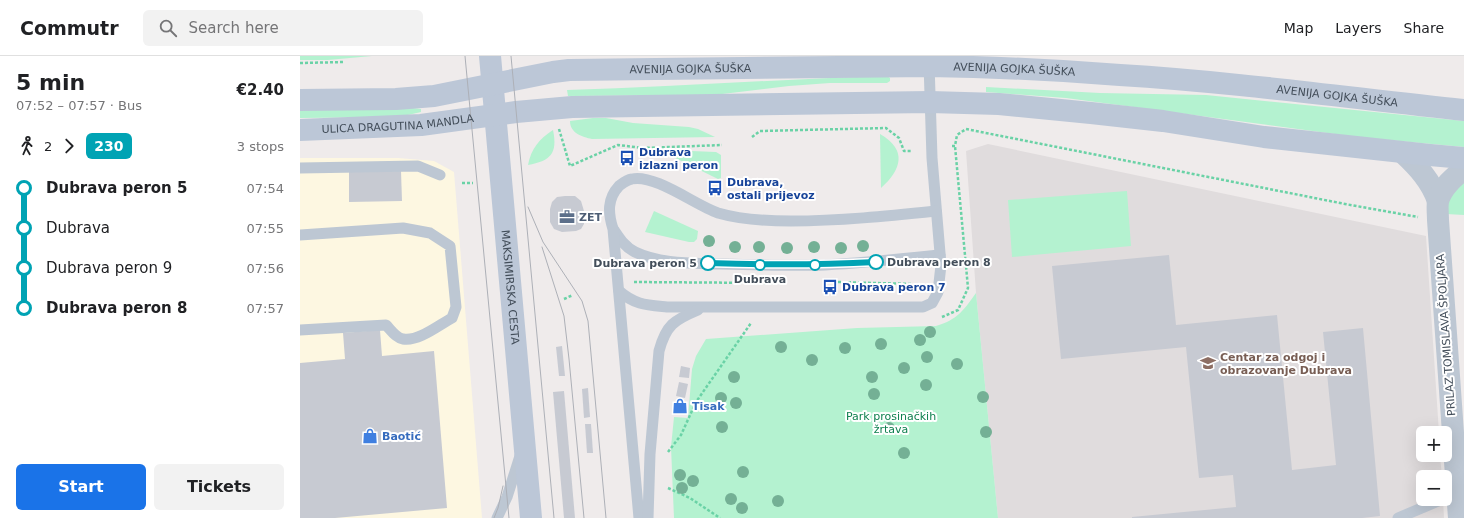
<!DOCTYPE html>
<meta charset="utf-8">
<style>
body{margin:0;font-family:"DejaVu Sans",sans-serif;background:#f2f2f2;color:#202124;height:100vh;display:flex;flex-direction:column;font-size:15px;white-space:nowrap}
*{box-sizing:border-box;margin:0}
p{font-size:13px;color:#757577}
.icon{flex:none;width:22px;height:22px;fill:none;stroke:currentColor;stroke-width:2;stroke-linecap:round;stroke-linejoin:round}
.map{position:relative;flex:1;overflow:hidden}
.sheet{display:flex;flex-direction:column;background:#fff;width:300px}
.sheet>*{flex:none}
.badge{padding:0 8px;border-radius:6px;font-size:14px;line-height:26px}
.fabs{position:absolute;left:1116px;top:370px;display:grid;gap:8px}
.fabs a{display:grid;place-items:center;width:36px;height:36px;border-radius:6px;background:#fff;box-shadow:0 4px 16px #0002;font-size:20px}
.map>.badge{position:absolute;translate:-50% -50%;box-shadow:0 0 0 2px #fff}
.legs{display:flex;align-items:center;gap:6px;height:44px;padding:0 16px;font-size:13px}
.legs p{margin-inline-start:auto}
.head{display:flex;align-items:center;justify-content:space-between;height:68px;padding:0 16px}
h1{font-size:22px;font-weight:800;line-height:30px}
.action{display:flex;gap:8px;margin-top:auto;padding:8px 16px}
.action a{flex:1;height:46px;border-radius:6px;background:#1a73e8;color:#fff;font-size:16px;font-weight:800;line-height:46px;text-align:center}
.action a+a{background:#f2f2f2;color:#202124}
ul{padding:0 16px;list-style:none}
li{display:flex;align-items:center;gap:14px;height:40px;font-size:15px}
li i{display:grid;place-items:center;width:6px;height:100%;margin:0 5px;background:currentColor}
li i::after{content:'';width:10px;height:10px;margin:-5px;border:3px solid;border-radius:50%;background:#fff}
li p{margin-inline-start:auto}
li:first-child i{background:linear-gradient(#0000 50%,currentColor 0)}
li:last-child i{background:linear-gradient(currentColor 50%,#0000 0)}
header{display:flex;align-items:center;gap:24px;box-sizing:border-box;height:56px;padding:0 20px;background:#fff;border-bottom:1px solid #e0e0e0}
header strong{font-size:19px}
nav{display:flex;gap:22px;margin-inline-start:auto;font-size:14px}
.search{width:280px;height:36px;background:#f2f2f2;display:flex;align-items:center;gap:10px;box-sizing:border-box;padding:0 14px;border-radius:6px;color:#757577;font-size:15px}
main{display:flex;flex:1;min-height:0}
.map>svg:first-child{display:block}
.commercial{fill:#fdf7e1}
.education{fill:#e0dcdd}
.green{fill:#b4f2d0}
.building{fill:#c7cad2}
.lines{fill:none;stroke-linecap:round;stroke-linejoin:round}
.path{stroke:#6ad2a6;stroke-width:2.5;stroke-dasharray:3 2;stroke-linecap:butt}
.service{stroke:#bdc7d3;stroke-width:11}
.minor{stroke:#bdc7d3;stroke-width:22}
.secondary{stroke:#bcc7d7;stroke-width:22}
.tram{stroke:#adb0b7;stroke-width:1}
.tree{fill:#74b095}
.line-1-casing{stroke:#fff;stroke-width:9}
.line-1{stroke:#00a3b4;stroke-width:6}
.stop-1-dot{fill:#fff;stroke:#00a3b4;stroke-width:2}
.labels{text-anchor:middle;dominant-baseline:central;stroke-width:4;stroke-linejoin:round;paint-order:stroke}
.street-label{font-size:11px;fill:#434e5a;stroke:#fff}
.transit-label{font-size:11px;font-weight:bold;fill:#164399;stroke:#fff;text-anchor:start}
.service-label{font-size:11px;font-weight:bold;fill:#4e5e75;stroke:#fff;text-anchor:start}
.stop-label{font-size:11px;font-weight:bold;fill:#434e5a;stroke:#fff;text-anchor:start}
.education-label{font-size:11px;font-weight:bold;fill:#785e54;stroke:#fff;text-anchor:start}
.shop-label{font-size:11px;font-weight:bold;fill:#366cbe;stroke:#fff;text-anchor:start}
.park-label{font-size:11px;fill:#0f804f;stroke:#fff}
</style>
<header>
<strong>Commutr</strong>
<div class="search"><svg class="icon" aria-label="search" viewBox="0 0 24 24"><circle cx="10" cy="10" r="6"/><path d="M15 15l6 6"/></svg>Search here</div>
<nav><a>Map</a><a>Layers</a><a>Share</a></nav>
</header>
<main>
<section class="sheet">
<div class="head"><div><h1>5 min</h1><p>07:52 – 07:57 · Bus</p></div><b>€2.40</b></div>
<div class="legs"><svg class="icon" aria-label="walk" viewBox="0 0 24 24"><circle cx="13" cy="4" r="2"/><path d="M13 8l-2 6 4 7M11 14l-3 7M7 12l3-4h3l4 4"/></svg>2<svg class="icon" aria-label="forward" viewBox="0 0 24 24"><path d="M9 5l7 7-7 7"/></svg><b class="badge" style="background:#00a3b4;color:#fff">230</b><p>3 stops</p></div>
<ul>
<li><i style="color:#00a3b4"></i><b>Dubrava peron 5</b><p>07:54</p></li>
<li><i style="color:#00a3b4"></i><span>Dubrava</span><p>07:55</p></li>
<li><i style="color:#00a3b4"></i><span>Dubrava peron 9</span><p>07:56</p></li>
<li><i style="color:#00a3b4"></i><b>Dubrava peron 8</b><p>07:57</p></li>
</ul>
<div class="action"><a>Start</a><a>Tickets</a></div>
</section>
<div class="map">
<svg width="1164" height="462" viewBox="0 0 1164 462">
<rect width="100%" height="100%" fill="#efebeb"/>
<path class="commercial" d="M0,102H98L134,105L154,116L182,462H0Z"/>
<path class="education" d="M688,88L1126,180L1139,377H1123V399H1140L1142,421H1123V443H1143L1144,462H698L676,237L666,95Z"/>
<g class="green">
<path d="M0,0H72L28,4H0Z"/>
<path d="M587,20L590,22V25L587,27H530L489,30L414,39L268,40L267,34C374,31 480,23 587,20Z"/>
<path d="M686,31L800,37L906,39L1164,65V91L1057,81L766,42L686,36Z"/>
<path d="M113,52L121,53V56L99,61L0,62V54Z"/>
<path d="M293,62H306L333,67L389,71L398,73L415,81L292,83C282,81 270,77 270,65Z"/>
<path d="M253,74C258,98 250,105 228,109C231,93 239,83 253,74Z"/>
<path d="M580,78C608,94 601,114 581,132Z"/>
<path d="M366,94L416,96L421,99V122L418,123L365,97Z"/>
<path d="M1164,126V159L1146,158L1150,140Z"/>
<path d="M827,135L831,190L712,201L708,144Z"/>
<path d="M354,155L398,175L397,183L394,186H389L345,176Z"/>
<path d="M676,237L698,462H374L371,391L374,361L388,362L392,313L396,300L406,283L557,272L636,270C657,264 664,254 676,237Z"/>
</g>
<g class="building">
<path d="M101,115L102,145L49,146V116Z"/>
<path d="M265,140H275L281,145L284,155V168L281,173L276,175L262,176L254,173L250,166V153L252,146L257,141Z"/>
<path d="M869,199L876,269L977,259L992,414L1036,409L1023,276L1063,272L1080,460L1062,462H832V461L936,451L933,419L899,422L886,291L761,303L752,210Z"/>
<path d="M80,274L82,300L134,295L147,452L35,462H0V307L45,303L43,277Z"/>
<path d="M262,290L265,320H259L256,291Z"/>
<path d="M381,310L390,312L389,322L379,321Z"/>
<path d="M379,326L388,328L385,342L376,340Z"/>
<path d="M288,332L290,361L284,362L282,333Z"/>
<path d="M264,335L275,462H264L253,336Z"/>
<path d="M285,368H291L293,397H287Z"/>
</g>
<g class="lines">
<g class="path">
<path d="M0,7L45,6"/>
<path d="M259,73L270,110L318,89L343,92L422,89"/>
<path d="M452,81L460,75L586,72L599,82L604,95H612"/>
<path d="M652,90H655L657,79L666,73L681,76L1045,148L1118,161"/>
<path d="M162,127H173"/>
<path d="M334,226L473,227"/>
<path d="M538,226L612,228"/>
<path d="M264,243L273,239"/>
<path d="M642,261L658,254L668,232L655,90"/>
<path d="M368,396L381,379L396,346L451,267"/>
<path d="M368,432L390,442L420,462"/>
</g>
<g class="service">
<path d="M0,112L118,110L140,119"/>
<path d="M314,174C320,183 325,191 335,196C360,208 391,207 418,208C454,209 489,210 525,209C563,207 601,203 640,199"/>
<path d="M0,179L103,172L130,177L150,190L156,251L152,262C139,269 118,286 103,283C96,282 91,274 86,269L0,274"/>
<path d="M319,235C335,249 347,249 367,251H623L632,247L638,236L641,209L632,102L629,7"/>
<path d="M197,462L207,441L220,400"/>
<path d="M339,462L313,173C308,157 307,143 319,130C323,127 326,124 332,123C355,118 395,149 418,157C442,164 467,165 491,165C539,165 588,160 636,155"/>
<path d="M348,462L350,398L359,295C366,269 374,264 398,254"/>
<path d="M1098,462L1143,443"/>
</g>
<g class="minor">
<path d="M1103,97C1118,111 1131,125 1138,145"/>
<path d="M1159,462L1138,164C1138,158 1137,151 1138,145C1142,131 1154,121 1164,113"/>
</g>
<g class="secondary">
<path id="s1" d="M190,0L231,462"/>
<path id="s2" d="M0,44L96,43L134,40L253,16L269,14L629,10C693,11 757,14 820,19C935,26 1050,42 1164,54"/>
<path id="s3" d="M0,74L121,69L216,56L272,51L630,46L699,48L791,57L863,65L964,81L1130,99L1164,102"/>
</g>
<g class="tram">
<path d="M165,0L209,462"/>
<path d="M211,0L254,462"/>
<path d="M228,151L243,186L282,245L288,265L306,462"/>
<path d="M242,191L264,260L269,303L284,462"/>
<path d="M194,462L198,452L203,430"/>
</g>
</g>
<g class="tree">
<circle cx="409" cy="185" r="6"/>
<circle cx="563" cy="190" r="6"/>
<circle cx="435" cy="191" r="6"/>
<circle cx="459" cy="191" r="6"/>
<circle cx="514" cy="191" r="6"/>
<circle cx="487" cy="192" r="6"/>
<circle cx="541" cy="192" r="6"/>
<circle cx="630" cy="276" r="6"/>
<circle cx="620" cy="284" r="6"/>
<circle cx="581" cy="288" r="6"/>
<circle cx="481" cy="291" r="6"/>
<circle cx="545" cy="292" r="6"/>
<circle cx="627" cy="301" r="6"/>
<circle cx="512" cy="304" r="6"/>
<circle cx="657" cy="308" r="6"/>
<circle cx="604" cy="312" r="6"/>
<circle cx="434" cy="321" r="6"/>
<circle cx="572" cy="321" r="6"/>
<circle cx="626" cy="329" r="6"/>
<circle cx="574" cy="338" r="6"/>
<circle cx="683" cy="341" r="6"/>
<circle cx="421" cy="342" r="6"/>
<circle cx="436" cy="347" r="6"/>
<circle cx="422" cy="371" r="6"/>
<circle cx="589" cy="372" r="6"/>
<circle cx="686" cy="376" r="6"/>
<circle cx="604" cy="397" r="6"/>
<circle cx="443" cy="416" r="6"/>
<circle cx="380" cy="419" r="6"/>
<circle cx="393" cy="425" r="6"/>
<circle cx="382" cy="432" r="6"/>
<circle cx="431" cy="443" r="6"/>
<circle cx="478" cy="445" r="6"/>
<circle cx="442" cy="452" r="6"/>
</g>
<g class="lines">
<defs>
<path id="line-1" d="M408,207C464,209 519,209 576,206"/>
</defs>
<use href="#line-1" class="line-1-casing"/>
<use href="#line-1" class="line-1"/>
</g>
<defs>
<symbol id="bus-bare" viewBox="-9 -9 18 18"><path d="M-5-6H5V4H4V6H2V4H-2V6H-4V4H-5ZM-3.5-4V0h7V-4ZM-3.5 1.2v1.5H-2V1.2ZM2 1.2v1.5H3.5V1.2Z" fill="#1a4fb4" stroke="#fff" stroke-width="2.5" paint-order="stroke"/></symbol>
<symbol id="office-bare" viewBox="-9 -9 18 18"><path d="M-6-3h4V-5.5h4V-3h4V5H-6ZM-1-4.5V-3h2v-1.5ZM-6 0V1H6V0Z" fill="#5c6f8a" stroke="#fff" stroke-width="2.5" paint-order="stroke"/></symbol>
<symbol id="school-bare" viewBox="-9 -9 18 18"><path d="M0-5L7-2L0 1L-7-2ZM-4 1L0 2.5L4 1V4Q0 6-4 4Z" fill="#8d6e63" stroke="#fff" stroke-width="2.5" paint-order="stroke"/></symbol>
<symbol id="shop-bare" viewBox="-9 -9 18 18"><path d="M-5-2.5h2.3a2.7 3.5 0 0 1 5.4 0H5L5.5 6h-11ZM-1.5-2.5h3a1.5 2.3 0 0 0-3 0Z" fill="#3f7fe0" stroke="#fff" stroke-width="2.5" paint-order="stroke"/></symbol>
</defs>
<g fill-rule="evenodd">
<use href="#bus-bare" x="316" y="91" width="22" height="22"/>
<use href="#bus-bare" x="404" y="121" width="22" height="22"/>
<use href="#office-bare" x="256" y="150" width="22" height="22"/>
<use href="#bus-bare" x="519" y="220" width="22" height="22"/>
<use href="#school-bare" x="897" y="296" width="22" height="22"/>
<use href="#shop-bare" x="369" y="339" width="22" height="22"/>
<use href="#shop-bare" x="59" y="369" width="22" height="22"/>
</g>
<g class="stop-1-dot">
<circle cx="576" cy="206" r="7"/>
<circle cx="408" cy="207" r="7"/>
<circle cx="460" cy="209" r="5"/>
<circle cx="515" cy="209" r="5"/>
</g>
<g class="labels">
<g class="street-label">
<text stroke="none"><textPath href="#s2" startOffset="393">AVENIJA GOJKA ŠUŠKA</textPath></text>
<text stroke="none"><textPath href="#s2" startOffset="717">AVENIJA GOJKA ŠUŠKA</textPath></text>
<text stroke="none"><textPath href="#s2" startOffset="1041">AVENIJA GOJKA ŠUŠKA</textPath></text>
<text stroke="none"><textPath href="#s3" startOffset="98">ULICA DRAGUTINA MANDLA</textPath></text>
<text stroke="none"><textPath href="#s1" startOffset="232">MAKSIMIRSKA CESTA</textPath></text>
<text transform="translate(1146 279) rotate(-94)">PRILAZ TOMISLAVA ŠPOLJARA</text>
</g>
<g class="transit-label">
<text x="339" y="96">Dubrava<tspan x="339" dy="13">izlazni peron</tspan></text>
<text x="427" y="126">Dubrava,<tspan x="427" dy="13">ostali prijevoz</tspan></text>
<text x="542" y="231">Dubrava peron 7</text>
</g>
<g class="service-label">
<text x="279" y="161">ZET</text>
</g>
<g class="stop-label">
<text x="587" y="206">Dubrava peron 8</text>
<text x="397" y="207" text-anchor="end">Dubrava peron 5</text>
<text x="460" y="223" text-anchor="middle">Dubrava</text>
</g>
<g class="education-label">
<text x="920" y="301">Centar za odgoj i<tspan x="920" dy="13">obrazovanje Dubrava</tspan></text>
</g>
<g class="shop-label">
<text x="392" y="350">Tisak</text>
<text x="82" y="380">Baotić</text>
</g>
<g class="park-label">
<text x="591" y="360">Park prosinačkih<tspan x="591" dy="13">žrtava</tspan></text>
</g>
</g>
</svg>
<div class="fabs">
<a>+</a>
<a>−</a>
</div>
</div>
</main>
